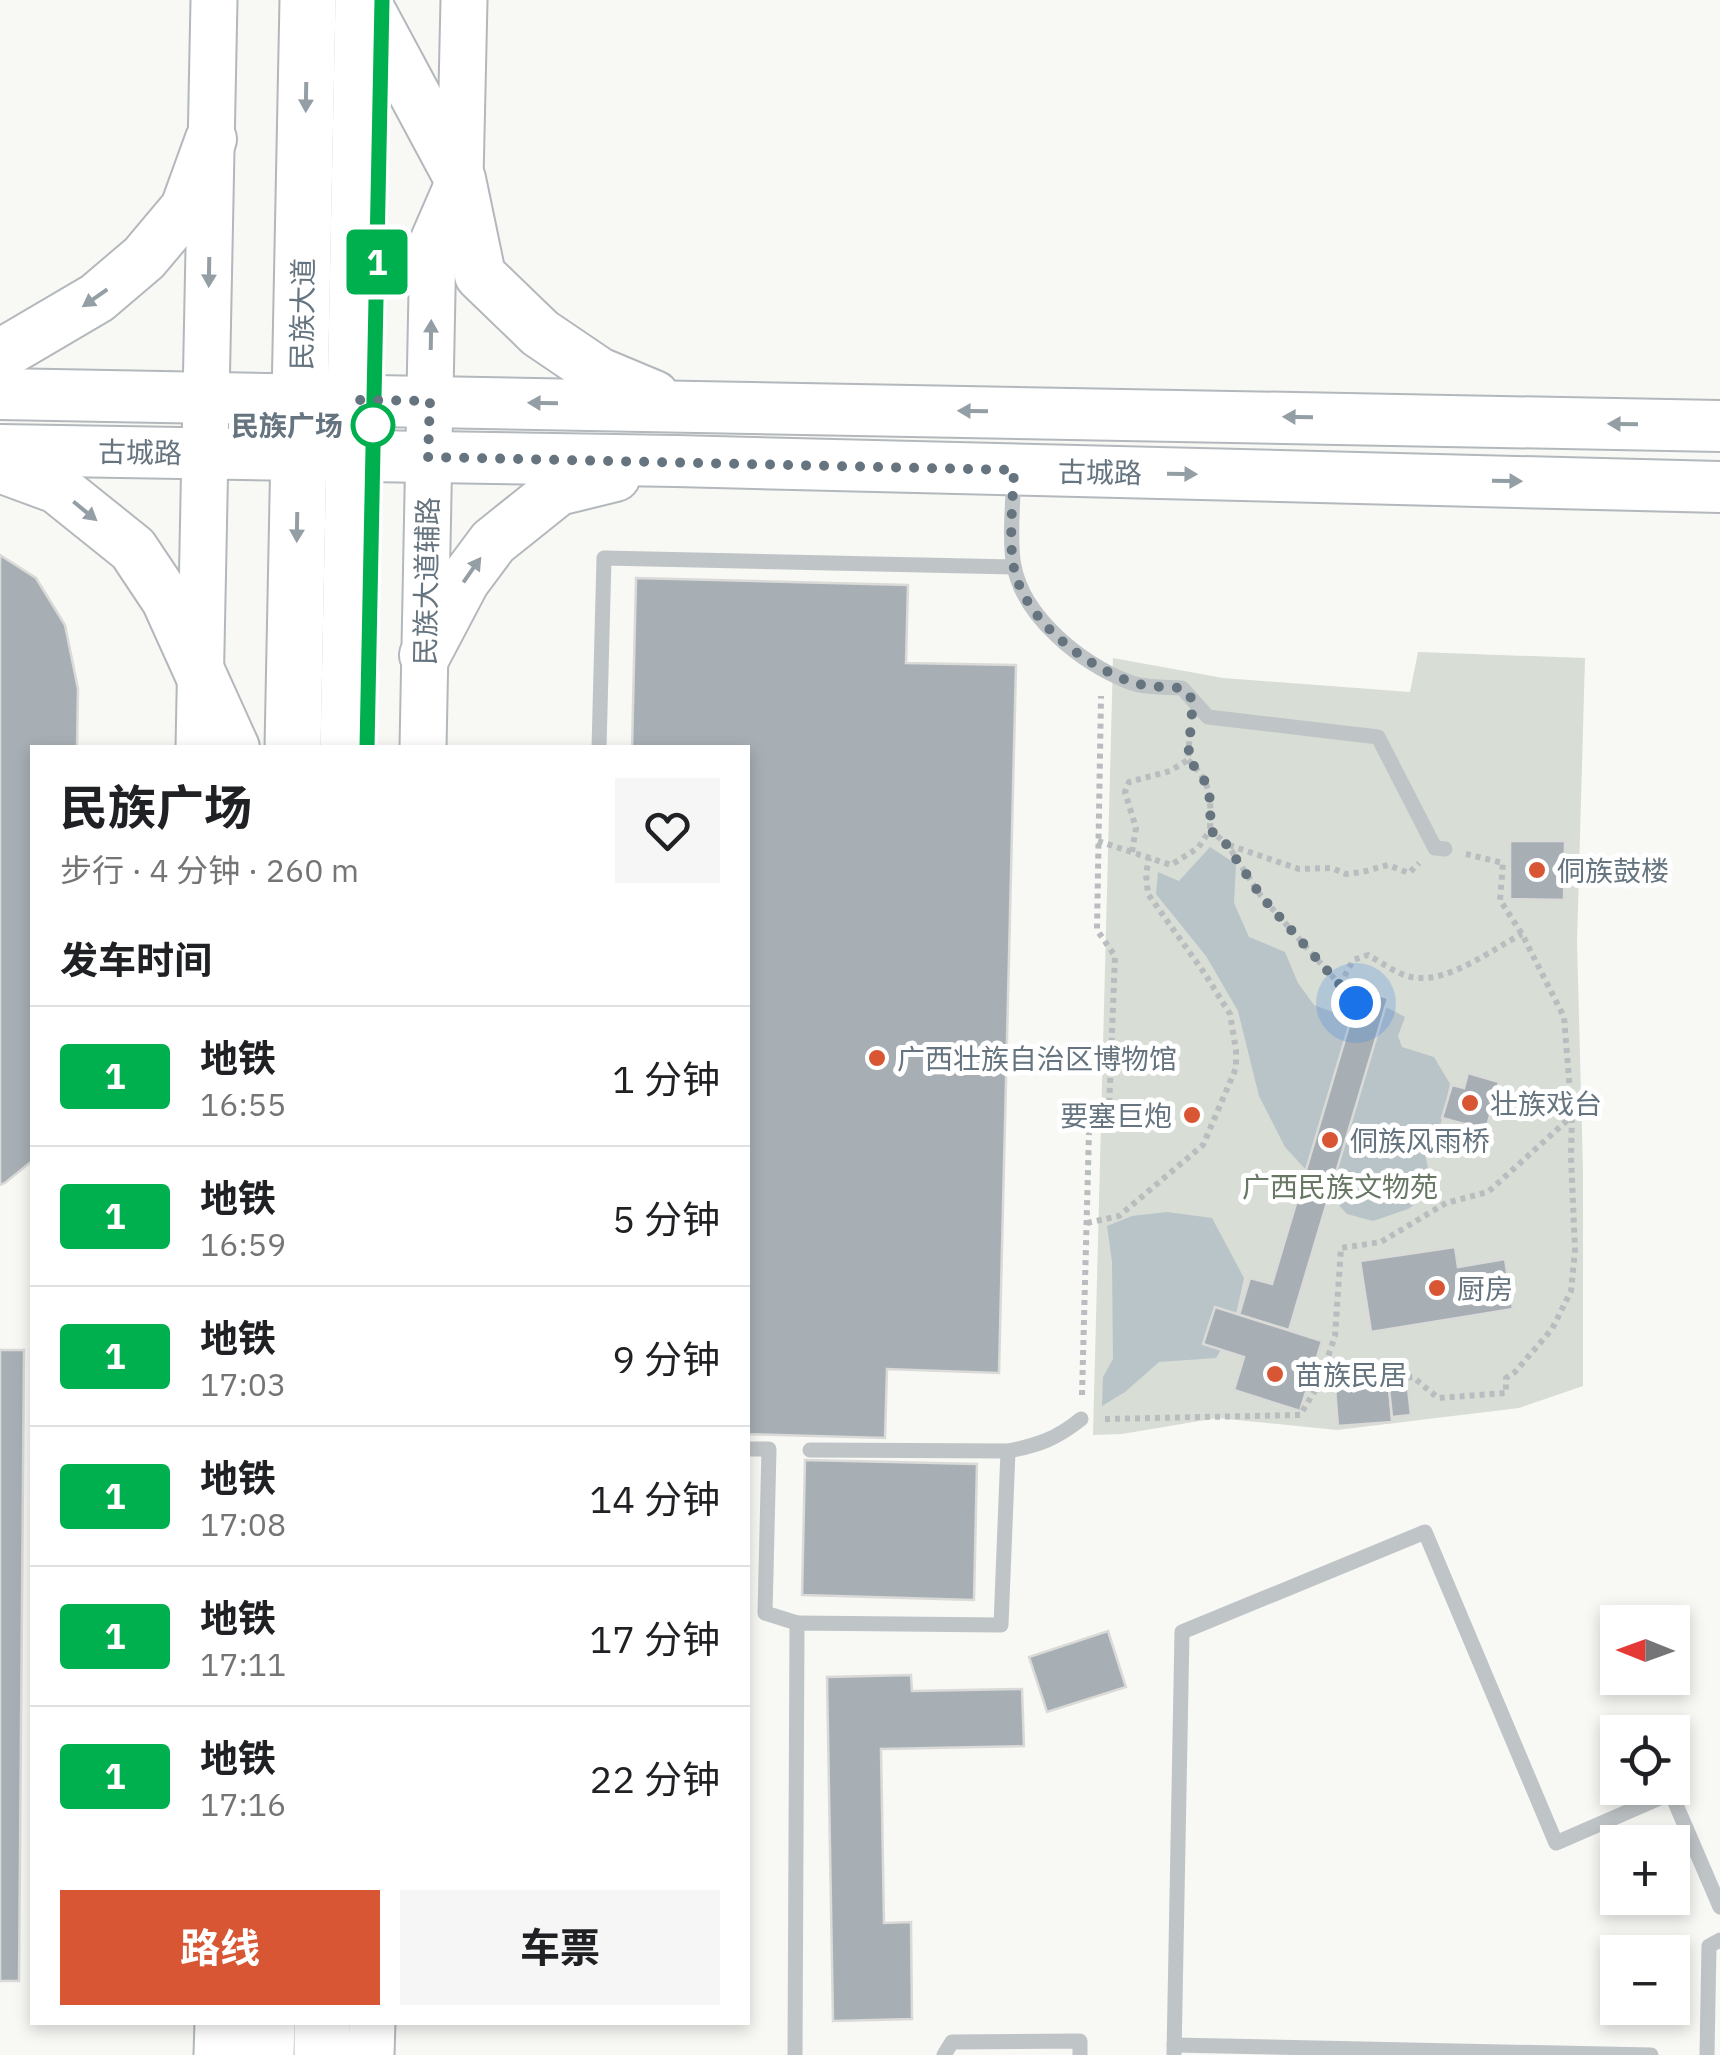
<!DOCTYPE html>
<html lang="zh">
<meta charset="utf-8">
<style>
body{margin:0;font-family:"IBM Plex Sans","Noto Sans SC",sans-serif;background:#f6f6f6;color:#202124;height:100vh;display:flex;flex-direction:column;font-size:38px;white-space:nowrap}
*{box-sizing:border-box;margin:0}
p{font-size:32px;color:#757577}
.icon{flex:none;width:55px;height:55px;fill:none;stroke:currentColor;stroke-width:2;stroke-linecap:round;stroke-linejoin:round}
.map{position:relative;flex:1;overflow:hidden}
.details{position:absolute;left:30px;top:745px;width:720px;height:1280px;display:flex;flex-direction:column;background:#fff;border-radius:0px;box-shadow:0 5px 15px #0003}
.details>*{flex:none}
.badge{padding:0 20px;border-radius:8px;font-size:35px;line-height:65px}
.needle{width:65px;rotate:271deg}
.tools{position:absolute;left:1600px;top:1605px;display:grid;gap:20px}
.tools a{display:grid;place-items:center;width:90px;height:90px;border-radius:0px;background:#fff;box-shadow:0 5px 15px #0003;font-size:50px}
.you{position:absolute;width:50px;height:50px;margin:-25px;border:8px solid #fff;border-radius:50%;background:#1a73e8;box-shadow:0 0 0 15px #1a73e833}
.map>.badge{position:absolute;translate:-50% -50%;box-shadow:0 0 0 5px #fff}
h2{padding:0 30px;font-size:38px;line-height:90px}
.round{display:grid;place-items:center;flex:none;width:105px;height:105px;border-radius:0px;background:#f6f6f6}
.overview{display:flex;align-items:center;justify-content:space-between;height:170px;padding:0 30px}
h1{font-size:48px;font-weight:700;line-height:75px}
.cta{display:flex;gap:20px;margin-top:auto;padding:20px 30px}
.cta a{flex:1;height:115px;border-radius:0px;background:#d95634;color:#fff;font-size:40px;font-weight:700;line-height:115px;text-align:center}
.cta a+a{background:#f6f6f6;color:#202124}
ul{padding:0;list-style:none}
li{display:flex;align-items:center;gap:30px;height:140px;padding:0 30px;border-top:2px solid #e0e0e0}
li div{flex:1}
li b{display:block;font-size:38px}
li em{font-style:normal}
li .badge{min-width:110px;font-weight:700;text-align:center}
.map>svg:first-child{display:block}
.green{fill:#d8ddd5}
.water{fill:#b9c4c8}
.building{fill:#a7afb5;stroke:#dadad8;stroke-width:2.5}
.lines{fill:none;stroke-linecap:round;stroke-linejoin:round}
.secondary-casing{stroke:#b2b8bc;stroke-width:49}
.primary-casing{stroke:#b3b8bc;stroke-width:54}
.highway-casing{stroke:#b3b7ba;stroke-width:59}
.path{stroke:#babdbf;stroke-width:6;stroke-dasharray:5 5;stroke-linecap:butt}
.lane{stroke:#bfc4c7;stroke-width:15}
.secondary{stroke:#fff;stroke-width:45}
.primary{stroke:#fff;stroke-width:50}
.highway{stroke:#fff;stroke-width:55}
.oneway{fill:#939ea5}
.line-casing{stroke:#fff;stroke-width:22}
.line{stroke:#00b04f;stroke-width:15}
.walk{stroke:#65747f;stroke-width:10;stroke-dasharray:0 18}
.stop-dot{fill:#fff;stroke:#00b04f;stroke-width:5}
.poi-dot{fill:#d95634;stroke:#fff;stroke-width:4}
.labels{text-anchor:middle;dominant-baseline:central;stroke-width:10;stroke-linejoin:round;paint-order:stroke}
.street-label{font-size:28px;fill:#65747f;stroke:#fff}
.stop-label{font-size:28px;font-weight:bold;fill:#65747f;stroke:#fff;text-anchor:end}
.poi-label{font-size:28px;fill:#65747f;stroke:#fff;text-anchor:start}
.park-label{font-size:28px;fill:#677763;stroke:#fff}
</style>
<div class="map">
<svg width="1720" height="2055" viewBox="0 0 1720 2055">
<rect width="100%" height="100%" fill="#f8f8f5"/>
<path class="green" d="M1418,652L1585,658L1577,942L1583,1171V1386L1519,1408L1337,1430L1217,1418L1122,1434L1093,1435L1113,658L1223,678L1410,692Z"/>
<g class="water">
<path d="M1210,847L1236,864L1234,903L1249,937L1285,952L1298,983L1314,1005L1354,1020L1386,1007L1405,1017L1398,1036L1402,1047L1434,1057L1450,1084L1440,1127L1425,1154L1433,1192L1408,1209L1373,1221L1347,1214L1332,1198L1285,1147L1259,1096L1238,1011L1206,956L1156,894L1158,872L1179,881Z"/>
<path d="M1167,1212L1212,1218L1244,1278L1232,1332L1216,1358L1159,1362L1125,1392L1102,1406L1103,1377L1113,1359L1112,1262L1107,1226L1132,1216Z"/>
</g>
<g class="building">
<path d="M0,555L36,578L65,625L78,689L77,748H32V1161L5,1183L0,1185Z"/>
<path d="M636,578L908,585L906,663L1016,665L999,1373L887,1369L885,1438L748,1434V748H632Z"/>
<path d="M1510,841H1565L1564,900L1510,899Z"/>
<path d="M1360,989L1388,998L1289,1330L1239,1315L1250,1278L1272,1284Z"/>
<path d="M1468,1073L1499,1082L1486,1130L1442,1118L1452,1085L1464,1088Z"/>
<path d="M1455,1247L1458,1267L1505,1259L1513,1309L1371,1332L1360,1261Z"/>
<path d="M1215,1307L1322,1341L1300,1411L1234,1390L1244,1357L1203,1344Z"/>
<path d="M0,1350H24L19,1981H0Z"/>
<path d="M1389,1385L1392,1422L1338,1426L1335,1389Z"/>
<path d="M1408,1388L1411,1415L1392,1417L1389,1389Z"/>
<path d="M805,1460L977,1464L974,1600L802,1595Z"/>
<path d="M1108,1631L1126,1687L1047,1712L1029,1657Z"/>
<path d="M911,1675L912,1691L1022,1689L1024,1746L881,1749L884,1923L911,1922L912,2019L833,2021L827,1677Z"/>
</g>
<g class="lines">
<defs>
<g id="secondary">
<path d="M199,748L214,0"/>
<path d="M423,748L433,241L460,179L464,0"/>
<path d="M217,2055L218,2022"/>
<path d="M371,2055L372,2022"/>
</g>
<g id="primary">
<path d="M364,0L460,179L480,275L540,333L599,373L654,396"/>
<path d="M0,355L97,298L144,258L186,208L211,139"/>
<path d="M0,394L1720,426"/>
<path d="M0,450L676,461L1720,487"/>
<path d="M0,467L57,488L133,549L167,600L234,748"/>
<path d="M425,655L464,581L493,542L558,490L615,476"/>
</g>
<g id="highway">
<path d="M293,748L308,0"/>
<path d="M348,748L363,0"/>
<path d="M266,2055L267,2022"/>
<path d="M322,2055V2022"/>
</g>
</defs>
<use href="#secondary" class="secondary-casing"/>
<use href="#primary" class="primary-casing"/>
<use href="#highway" class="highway-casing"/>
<g class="path">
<path d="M1188,760C1212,783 1211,798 1210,830"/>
<path d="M1098,841L1171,865L1198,848L1210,830L1227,844L1261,896L1356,1003"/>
<path d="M1229,845L1299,869L1332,868L1346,874L1362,872L1388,865L1409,873L1419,863"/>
<path d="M1132,852L1136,828L1125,792L1129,782L1170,771L1188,760L1190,732"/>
<path d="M1340,985L1353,960L1368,955C1383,963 1401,978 1419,978C1452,980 1493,949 1522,934"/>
<path d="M1087,1223L1119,1216L1203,1145L1236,1068V1050L1230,1014L1205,974L1148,894L1146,874L1149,858"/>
<path d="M1319,1384L1335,1336L1341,1248L1381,1242L1446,1203L1488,1192L1571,1117"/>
<path d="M1082,1395L1089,1132L1109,1110L1115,956L1097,930L1101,696"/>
<path d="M1105,1419L1300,1415L1319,1384L1413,1377L1438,1398L1506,1393V1378L1515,1372L1552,1329L1571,1291L1575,1250L1571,1156L1572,1116L1564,1017L1522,934L1500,900L1503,863L1466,854"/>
</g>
<g class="lane">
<path d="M1014,474C1013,499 1009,543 1014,566C1024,618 1081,663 1129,682C1144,688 1165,687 1182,688L1208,717L1378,737L1435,848L1445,849"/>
<path d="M599,748L604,558L1014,567"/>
<path d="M748,1449H769L765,1613L797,1623"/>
<path d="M1008,1451C1039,1445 1056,1439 1081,1419"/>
<path d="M1174,2045L1651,2055"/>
<path d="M795,2055L797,1623L1001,1625L1008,1451L810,1450"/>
<path d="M944,2055L952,2042L1080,2041V2055"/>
<path d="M1174,2055L1182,1632L1425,1532L1556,1843L1671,1793L1720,1907"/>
<path d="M1707,2055L1709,1946L1720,1940"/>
</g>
<use href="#secondary" class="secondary"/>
<use href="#primary" class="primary"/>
<use href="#highway" class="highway"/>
</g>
<defs><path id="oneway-solid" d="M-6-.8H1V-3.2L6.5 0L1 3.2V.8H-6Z" transform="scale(2.5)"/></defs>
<g class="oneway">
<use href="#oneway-solid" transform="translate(306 97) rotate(91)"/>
<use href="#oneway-solid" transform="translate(209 272) rotate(91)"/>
<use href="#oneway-solid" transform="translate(95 298) rotate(145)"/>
<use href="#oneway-solid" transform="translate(431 335) rotate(-89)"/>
<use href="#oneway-solid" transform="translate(543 403) rotate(-179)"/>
<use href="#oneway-solid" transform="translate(973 411) rotate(-179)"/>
<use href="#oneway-solid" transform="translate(1298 417) rotate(-179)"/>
<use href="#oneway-solid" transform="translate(1623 424) rotate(-179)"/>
<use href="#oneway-solid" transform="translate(1182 474) rotate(1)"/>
<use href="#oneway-solid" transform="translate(1507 481) rotate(1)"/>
<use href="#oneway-solid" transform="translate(85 511) rotate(39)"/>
<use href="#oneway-solid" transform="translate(297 527) rotate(91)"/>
<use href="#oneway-solid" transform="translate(472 570) rotate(-55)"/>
</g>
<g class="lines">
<defs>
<path id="line" d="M367,748L382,0"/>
</defs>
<use href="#line" class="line-casing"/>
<use href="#line" class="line"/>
<path class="walk" d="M373,425L355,400L430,401L428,457L1014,470C1013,497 1009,537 1013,563C1021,617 1080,662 1128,681C1144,687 1165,687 1182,688L1193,700L1188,760C1212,783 1211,798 1210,830L1226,844L1261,896L1356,1003"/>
</g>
<circle class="stop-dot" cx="373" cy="425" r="20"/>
<g class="poi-dot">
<circle cx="1537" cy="870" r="10"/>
<circle cx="877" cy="1058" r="10"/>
<circle cx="1470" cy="1103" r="10"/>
<circle cx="1192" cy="1115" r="10"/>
<circle cx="1330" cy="1140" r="10"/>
<circle cx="1437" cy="1288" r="10"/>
<circle cx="1275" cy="1374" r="10"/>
</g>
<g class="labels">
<g class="street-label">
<text transform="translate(302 314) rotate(-89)">民族大道</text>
<text transform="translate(140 452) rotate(1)">古城路</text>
<text transform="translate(1100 472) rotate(1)">古城路</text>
<text transform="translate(426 581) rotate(-89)">民族大道辅路</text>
</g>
<g class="stop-label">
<text x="343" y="425">民族广场</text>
</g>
<g class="poi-label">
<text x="1557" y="870">侗族鼓楼</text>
<text x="897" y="1058">广西壮族自治区博物馆</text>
<text x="1490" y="1103">壮族戏台</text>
<text x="1172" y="1115" text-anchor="end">要塞巨炮</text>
<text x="1350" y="1140">侗族风雨桥</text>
<text x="1457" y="1288">厨房</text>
<text x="1295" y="1374">苗族民居</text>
</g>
<g class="park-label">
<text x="1340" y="1186">广西民族文物苑</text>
</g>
</g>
</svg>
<div class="tools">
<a><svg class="needle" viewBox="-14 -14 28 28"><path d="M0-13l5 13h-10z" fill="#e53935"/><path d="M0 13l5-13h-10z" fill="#757577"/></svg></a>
<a><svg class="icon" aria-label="locate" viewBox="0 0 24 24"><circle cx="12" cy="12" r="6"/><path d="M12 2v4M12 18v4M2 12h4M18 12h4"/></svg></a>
<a>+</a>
<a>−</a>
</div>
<div class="you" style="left:1356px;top:1003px"></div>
<b class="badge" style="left:377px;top:262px;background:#00b04f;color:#fff">1</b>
<section class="details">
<div class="overview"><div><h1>民族广场</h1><p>步行 · 4 分钟 · 260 m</p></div><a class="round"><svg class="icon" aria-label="heart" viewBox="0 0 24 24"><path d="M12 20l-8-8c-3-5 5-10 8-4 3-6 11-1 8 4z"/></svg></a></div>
<h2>发车时间</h2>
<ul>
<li><span class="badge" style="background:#00b04f;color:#fff">1</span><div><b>地铁</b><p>16:55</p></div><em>1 分钟</em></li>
<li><span class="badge" style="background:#00b04f;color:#fff">1</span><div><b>地铁</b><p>16:59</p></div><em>5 分钟</em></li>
<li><span class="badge" style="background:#00b04f;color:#fff">1</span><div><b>地铁</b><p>17:03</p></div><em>9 分钟</em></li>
<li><span class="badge" style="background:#00b04f;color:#fff">1</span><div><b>地铁</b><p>17:08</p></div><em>14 分钟</em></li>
<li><span class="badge" style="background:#00b04f;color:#fff">1</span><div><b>地铁</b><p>17:11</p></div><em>17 分钟</em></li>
<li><span class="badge" style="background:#00b04f;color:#fff">1</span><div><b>地铁</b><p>17:16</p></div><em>22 分钟</em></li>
</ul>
<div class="cta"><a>路线</a><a>车票</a></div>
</section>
</div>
